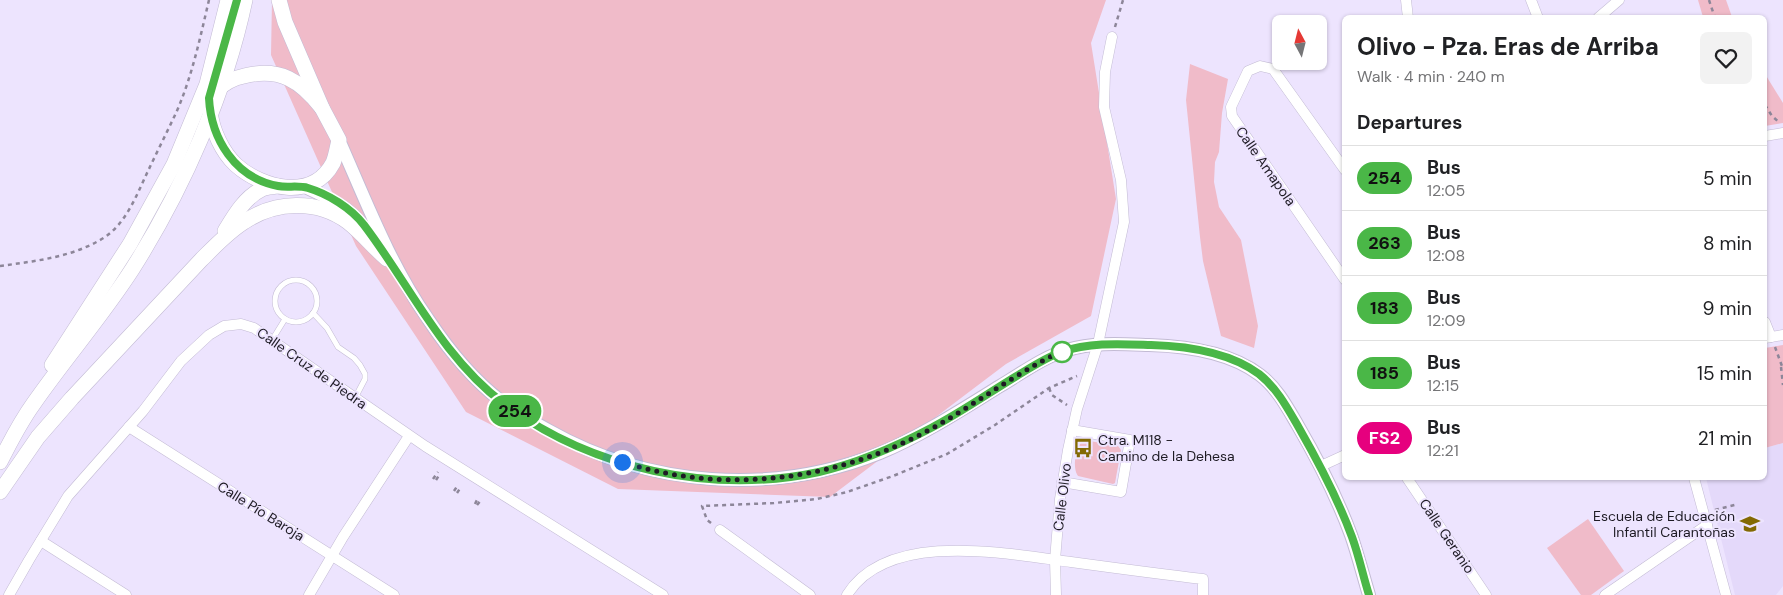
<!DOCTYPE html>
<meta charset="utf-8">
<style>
body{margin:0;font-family:"DM Sans",sans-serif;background:#f2f2f2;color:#202124;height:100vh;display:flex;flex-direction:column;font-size:19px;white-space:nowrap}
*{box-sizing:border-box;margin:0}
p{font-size:16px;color:#757577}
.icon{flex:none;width:28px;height:28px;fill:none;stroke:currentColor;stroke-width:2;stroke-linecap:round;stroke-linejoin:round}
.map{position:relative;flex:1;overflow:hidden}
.sheet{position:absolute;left:1342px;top:15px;width:425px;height:465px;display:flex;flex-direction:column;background:#fff;border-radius:8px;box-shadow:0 1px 4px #0004}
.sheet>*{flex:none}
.badge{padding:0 10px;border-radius:16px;font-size:18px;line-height:32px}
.needle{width:32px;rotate:353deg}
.tools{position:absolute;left:1272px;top:15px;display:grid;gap:10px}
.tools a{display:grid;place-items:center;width:55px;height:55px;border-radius:8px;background:#fff;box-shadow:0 1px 4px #0004;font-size:25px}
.you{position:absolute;width:25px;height:25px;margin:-12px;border:4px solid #fff;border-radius:50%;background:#1a73e8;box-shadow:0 0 0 8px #1a73e833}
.map>.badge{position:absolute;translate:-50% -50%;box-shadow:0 0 0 2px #fff}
h2{padding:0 15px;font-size:19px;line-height:45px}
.round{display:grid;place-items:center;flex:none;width:52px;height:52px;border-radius:8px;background:#f2f2f2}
.summary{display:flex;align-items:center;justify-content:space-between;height:85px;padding:0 15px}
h1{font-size:24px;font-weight:700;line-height:38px}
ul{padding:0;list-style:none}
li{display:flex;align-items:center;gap:15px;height:65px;padding:0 15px;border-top:1px solid #e0e0e0}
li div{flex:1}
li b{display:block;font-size:19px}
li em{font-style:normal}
li .badge{min-width:55px;font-weight:700;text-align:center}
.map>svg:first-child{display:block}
.built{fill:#e4d9fa}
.green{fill:#f0bbc9}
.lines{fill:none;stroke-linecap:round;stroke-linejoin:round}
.service-casing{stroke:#c3bbd4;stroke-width:6}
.minor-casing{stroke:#c3bbd4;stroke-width:11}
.tertiary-casing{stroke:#c3bbd4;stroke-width:14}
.secondary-casing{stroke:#c3bbd4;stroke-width:16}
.path{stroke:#8d8699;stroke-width:2.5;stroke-dasharray:4 4;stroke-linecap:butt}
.service{stroke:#fff;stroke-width:5}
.minor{stroke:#fff;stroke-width:10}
.tertiary{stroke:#fff;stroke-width:12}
.secondary{stroke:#fff;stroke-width:15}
.line-casing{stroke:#fff;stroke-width:11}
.line{stroke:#4ab747;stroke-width:8}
.walk{stroke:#1e1b24;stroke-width:5;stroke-dasharray:0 9}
.stop-dot{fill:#fff;stroke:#4ab747;stroke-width:2.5}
.labels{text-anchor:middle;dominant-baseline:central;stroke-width:4;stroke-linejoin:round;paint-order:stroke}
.street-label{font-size:14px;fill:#1e1b24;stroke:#ede4fe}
.poi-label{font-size:14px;fill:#1e1b24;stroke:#ede4fe;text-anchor:start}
</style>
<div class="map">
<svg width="1783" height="595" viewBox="0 0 1783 595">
<rect width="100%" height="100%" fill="#ede4fe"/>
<path class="built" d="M1783,443V586L1776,595H1735L1706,478H1765V448Z"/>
<g class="green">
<path d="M272,0H1106L1091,43L1116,199L1091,316L1006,364L830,497L618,489L466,412L356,246L271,55Z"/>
<path d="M1698,0H1726L1732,17H1703Z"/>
<path d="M1190,64L1228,79L1222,113L1219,152L1215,162L1214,182L1219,207L1241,240L1258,326L1254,348L1221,336L1203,261L1200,237L1186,100Z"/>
<path d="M1765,74L1783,103V123L1765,126Z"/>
<path d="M1783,345V443L1765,448V348Z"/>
<path d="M1084,440L1118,446L1121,450L1115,483L1113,484L1078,476C1072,468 1075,446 1084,440Z"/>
<path d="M1588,519L1624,571L1591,595H1581L1547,548Z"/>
</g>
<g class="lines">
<defs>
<g id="service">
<circle cx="296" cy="301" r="21"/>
<path d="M313,313L327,328L338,347L354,358L360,365L365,374V379L355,398"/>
<path d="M272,340L285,319"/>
</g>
<g id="minor">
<path d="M1406,0L1408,18"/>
<path d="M1531,0L1538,18"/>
<path d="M1598,18L1619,0"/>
<path d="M1765,136L1783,133"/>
<path d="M1345,170L1273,69L1260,66L1248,71L1231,107L1232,116L1345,280"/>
<path d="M1765,322L1771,337"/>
<path d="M1765,338L1783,335"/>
<path d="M129,427L394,595"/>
<path d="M1321,466L1345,455"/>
<path d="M1407,478L1486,595"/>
<path d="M1694,478L1726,595"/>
<path d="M1062,482L1121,492L1130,440L1072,430"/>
<path d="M720,530L810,595"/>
<path d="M41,541L126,595"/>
<path d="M9,595L29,560L68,496L143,411L181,361L209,335L224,326L241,324L254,328L425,446L663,595"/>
<path d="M309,595L343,537L409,436"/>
<path d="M847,595C888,529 1008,554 1071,562C1115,568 1159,574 1203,579V595"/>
<path d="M1056,595L1055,560L1060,499L1068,450L1077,409L1098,344L1124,222L1121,180L1104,107L1105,72L1112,37"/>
<path d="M1605,595L1707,525"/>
</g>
<g id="tertiary">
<path d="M339,140C366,201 390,265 428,319C448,349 472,379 501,401C515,412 532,421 548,430C649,487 772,496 880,453C923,435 961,410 1000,386C1022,373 1043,357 1067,350C1094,342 1121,344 1149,345C1186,346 1230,352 1260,375C1277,388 1287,407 1297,424C1318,460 1337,497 1351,535C1358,555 1363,575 1369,595"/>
<path d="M305,187C339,203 354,209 375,242"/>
</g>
<g id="secondary">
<path d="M216,91C224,83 234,78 244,76C280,67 301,81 322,108"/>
<path d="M210,111C212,130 222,152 236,165C263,189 313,201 333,163C336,156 337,148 339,140L322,108L285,22L279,0"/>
<path d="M225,231C234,216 245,197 262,189C266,187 272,187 277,186"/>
<path d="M52,365L130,244L174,164L207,84L228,0"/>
<path d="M0,462C10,442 21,421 34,403C66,357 103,315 133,268C184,187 225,94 245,0"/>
<path d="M0,492L38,437L72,398L201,260C214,247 228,232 244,222C275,201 317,199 348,222C361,232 374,248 387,259"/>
</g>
</defs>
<use href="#service" class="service-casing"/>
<use href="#minor" class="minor-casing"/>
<use href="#tertiary" class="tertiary-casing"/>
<use href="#secondary" class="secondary-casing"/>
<g class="path">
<path d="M1709,0L1715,18"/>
<path d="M1115,27L1123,0"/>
<path d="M1765,105L1772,116L1780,123"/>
<path d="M0,266C36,261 74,257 105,237C127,222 137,194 148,171C157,152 167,132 176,113C192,77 200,38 209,0"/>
<path d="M1775,347L1783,369"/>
<path d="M1781,367L1783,385"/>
<path d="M1049,388L1052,395L1067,405"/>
<path d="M433,479L438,472"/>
<path d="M436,480L440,474"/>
<path d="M454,491L458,485"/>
<path d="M457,493L461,487"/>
<path d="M475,504L478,498"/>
<path d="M477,505L481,500"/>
<path d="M1715,510L1738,504"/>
<path d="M711,523L707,520L702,506L774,503L817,499L847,492L893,476L947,454L995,425L1049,388L1077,376"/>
</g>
<use href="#service" class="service"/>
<use href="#minor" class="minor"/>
<use href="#tertiary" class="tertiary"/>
<use href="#secondary" class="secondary"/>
</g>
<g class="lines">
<defs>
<path id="line" d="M237,0L209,98C211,139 235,178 278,186C287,188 298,185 308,188C328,194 351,208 364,225C409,284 442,357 503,403C591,469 711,495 819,472C858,463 895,447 931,428C960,413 987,394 1015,377C1030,368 1045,358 1061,352C1091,342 1120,344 1151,345C1187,346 1229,352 1259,374C1277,388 1288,409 1299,428C1319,463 1338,499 1352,537C1359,556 1363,576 1369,595"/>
</defs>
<use href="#line" class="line-casing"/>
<use href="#line" class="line"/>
<path class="walk" d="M622,462C728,496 842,480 938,425C964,410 989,393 1015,377C1032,367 1047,357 1066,350L1062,352"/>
</g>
<defs>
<symbol id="bus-bare" viewBox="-9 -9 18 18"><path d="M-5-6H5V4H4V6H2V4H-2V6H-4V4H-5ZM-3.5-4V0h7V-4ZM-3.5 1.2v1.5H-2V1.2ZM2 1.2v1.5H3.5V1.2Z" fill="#836903" stroke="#ede4fe" stroke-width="2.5" paint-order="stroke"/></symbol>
<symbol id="school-bare" viewBox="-9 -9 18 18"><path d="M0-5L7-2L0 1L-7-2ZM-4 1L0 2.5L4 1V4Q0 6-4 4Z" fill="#836903" stroke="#ede4fe" stroke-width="2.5" paint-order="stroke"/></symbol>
</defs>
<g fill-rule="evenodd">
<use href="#bus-bare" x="1069" y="434" width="28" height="28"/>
<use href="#school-bare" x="1736" y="510" width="28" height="28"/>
</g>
<circle class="stop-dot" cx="1062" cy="352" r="10"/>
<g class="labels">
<g class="street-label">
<text transform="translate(1266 166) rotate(55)">Calle Amapola</text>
<text transform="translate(312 368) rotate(35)">Calle Cruz de Piedra</text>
<text transform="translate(1062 497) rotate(-83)">Calle Olivo</text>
<text transform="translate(261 511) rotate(32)">Calle Pío Baroja</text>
<text transform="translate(1447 536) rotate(56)">Calle Geranio</text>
</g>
<g class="poi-label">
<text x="1098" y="440">Ctra. M118 -<tspan x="1098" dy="16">Camino de la Dehesa</tspan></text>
<text x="1735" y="516" text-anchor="end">Escuela de Educación<tspan x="1735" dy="16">Infantil Carantoñas</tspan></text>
</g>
</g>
</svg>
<div class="tools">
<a><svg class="needle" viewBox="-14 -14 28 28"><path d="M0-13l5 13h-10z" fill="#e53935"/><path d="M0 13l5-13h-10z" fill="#757577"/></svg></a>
</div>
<div class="you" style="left:622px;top:462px"></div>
<b class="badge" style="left:515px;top:411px;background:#4ab747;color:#111">254</b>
<section class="sheet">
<div class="summary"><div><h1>Olivo - Pza. Eras de Arriba</h1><p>Walk · 4 min · 240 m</p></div><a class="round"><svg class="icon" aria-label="heart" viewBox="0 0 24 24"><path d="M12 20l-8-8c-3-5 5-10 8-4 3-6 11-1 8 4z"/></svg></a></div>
<h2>Departures</h2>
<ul>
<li><span class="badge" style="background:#4ab747;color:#111">254</span><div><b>Bus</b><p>12:05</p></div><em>5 min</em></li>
<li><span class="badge" style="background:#4ab747;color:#111">263</span><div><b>Bus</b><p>12:08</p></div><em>8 min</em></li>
<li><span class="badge" style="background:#4ab747;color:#111">183</span><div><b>Bus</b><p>12:09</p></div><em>9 min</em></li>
<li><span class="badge" style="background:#4ab747;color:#111">185</span><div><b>Bus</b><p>12:15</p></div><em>15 min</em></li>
<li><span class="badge" style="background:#e6007e;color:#fff">FS2</span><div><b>Bus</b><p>12:21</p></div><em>21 min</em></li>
</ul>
</section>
</div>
